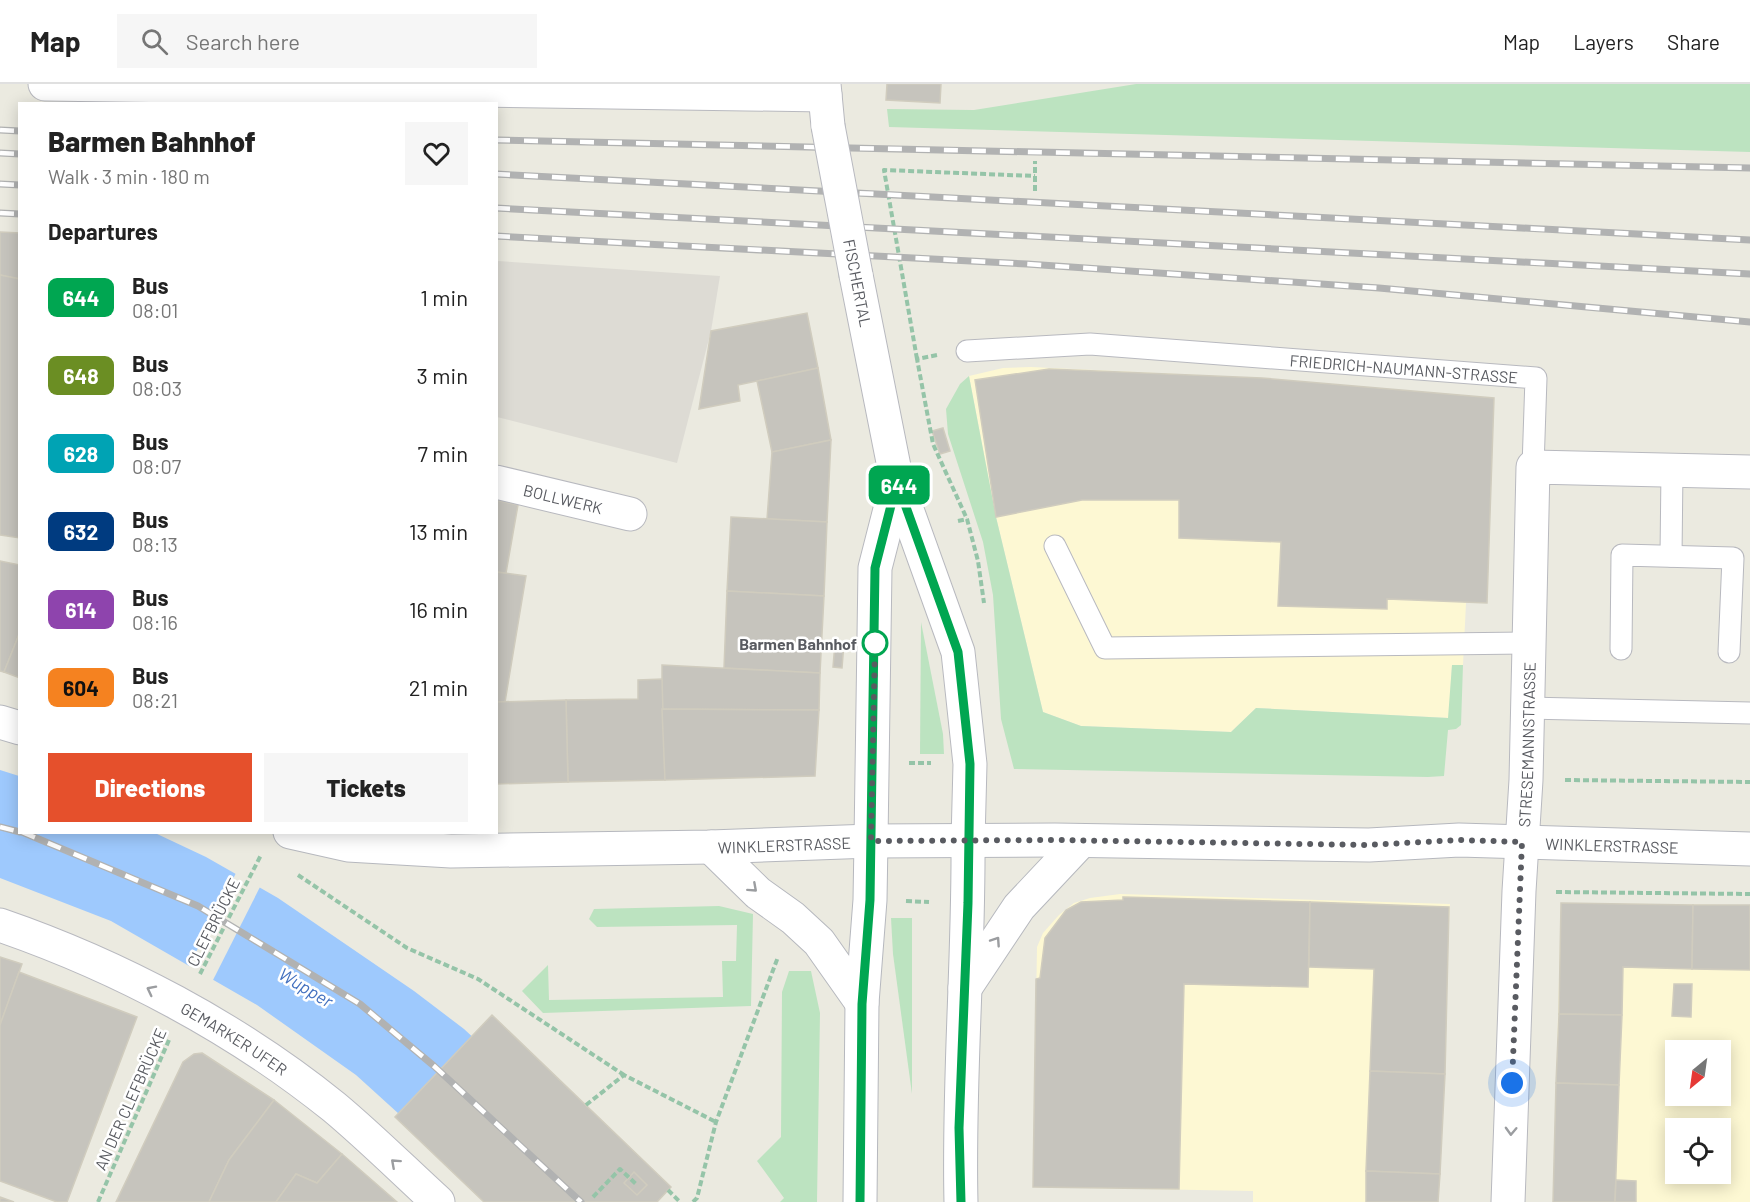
<!DOCTYPE html>
<meta charset="utf-8">
<style>
body{margin:0;font-family:Barlow,sans-serif;background:#f6f6f6;color:#222;height:100vh;display:flex;flex-direction:column;font-size:22px;white-space:nowrap}
*{box-sizing:border-box;margin:0}
p{font-size:20px;color:#767676}
.icon{flex:none;width:33px;height:33px;fill:none;stroke:currentColor;stroke-width:2;stroke-linecap:round;stroke-linejoin:round}
.map{position:relative;flex:1;overflow:hidden}
.side{position:absolute;left:18px;top:18px;width:480px;height:732px;display:flex;flex-direction:column;background:#fff;border-radius:0px;box-shadow:0 3px 15px #0003}
.side>*{flex:none}
.badge{padding:0 12px;border-radius:9px;font-size:21px;line-height:39px}
.needle{width:39px;rotate:209deg}
.tools{position:absolute;left:1665px;top:956px;display:grid;gap:12px}
.tools a{display:grid;place-items:center;width:66px;height:66px;border-radius:0px;background:#fff;box-shadow:0 3px 15px #0003;font-size:30px}
.you{position:absolute;width:30px;height:30px;margin:-15px;border:4px solid #fff;border-radius:50%;background:#1a73e8;box-shadow:0 0 0 9px #1a73e833}
.map>.badge{position:absolute;translate:-50% -50%;box-shadow:0 0 0 3px #fff}
h2{padding:0 30px;font-size:22px;line-height:54px}
.round{display:grid;place-items:center;flex:none;width:63px;height:63px;border-radius:0px;background:#f6f6f6}
.overview{display:flex;align-items:center;justify-content:space-between;height:102px;padding:0 30px}
h1{font-size:28px;font-weight:800;line-height:45px}
.cta{display:flex;gap:12px;margin-top:auto;padding:12px 30px}
.cta a{flex:1;height:69px;border-radius:0px;background:#e5502c;color:#fff;font-size:24px;font-weight:800;line-height:69px;text-align:center}
.cta a+a{background:#f6f6f6;color:#222}
ul{padding:0;list-style:none}
li{display:flex;align-items:center;gap:18px;height:78px;padding:0 30px}
li div{flex:1}
li b{display:block;font-size:22px}
li em{font-style:normal}
li .badge{min-width:66px;font-weight:700;text-align:center}
header{display:flex;align-items:center;gap:36px;box-sizing:border-box;height:84px;padding:0 30px;background:#fff;border-bottom:2px solid #e0e0e0}
header strong{font-size:28px}
nav{display:flex;gap:33px;margin-inline-start:auto;font-size:21px}
.search{width:420px;height:54px;background:#f6f6f6;display:flex;align-items:center;gap:15px;box-sizing:border-box;padding:0 21px;border-radius:0px;color:#767676;font-size:22px}
.map>svg:first-child{display:block}
.commercial{fill:#fdf8d3;fill-rule:evenodd}
.industrial{fill:#dddbd4}
.green{fill:#bce3c0}
.water{fill:#9ec9fd}
.pier{fill:#ebeae0}
.building{fill:#c6c4bd;stroke:#d0ccbe;stroke-width:1.5}
.lines{fill:none;stroke-linecap:round;stroke-linejoin:round}
.service-casing{stroke:#b8b9bf;stroke-width:23}
.minor-casing{stroke:#b8b9bf;stroke-width:35}
.tertiary-casing{stroke:#b8b9bf;stroke-width:35}
.secondary-casing{stroke:#b6b8be;stroke-width:35}
.path{stroke:#95c4a8;stroke-width:4;stroke-dasharray:6 3;stroke-linecap:butt}
.service{stroke:#fff;stroke-width:21}
.minor{stroke:#fff;stroke-width:33}
.tertiary{stroke:#fff;stroke-width:33}
.secondary{stroke:#fff;stroke-width:33}
.rail-casing{stroke:#b1b2b2;stroke-width:7}
.rail{stroke:#fff;stroke-width:4.5;stroke-dasharray:14;stroke-linecap:butt}
.tertiary-bridge-casing{stroke:#b8b9bf;stroke-width:35;stroke-linecap:butt}
.tertiary-bridge{stroke:#fff;stroke-width:33}
.oneway{stroke:#9b9da0}
.line-casing{stroke:#fff;stroke-width:14}
.line{stroke:#00a651;stroke-width:9}
.walk{stroke:#595b61;stroke-width:6;stroke-dasharray:0 10.8}
.stop-dot{fill:#fff;stroke:#00a651;stroke-width:3}
.labels{text-anchor:middle;dominant-baseline:central;stroke-width:5;stroke-linejoin:round;paint-order:stroke}
.street-label{font-size:16px;fill:#595b61;stroke:#fff}
.stop-label{font-size:16px;font-weight:bold;fill:#595b61;stroke:#fff;text-anchor:end}
.water-label{font-size:18px;font-style:italic;fill:#4270bf;stroke:#fff}
</style>
<header>
<strong>Map</strong>
<div class="search"><svg class="icon" aria-label="search" viewBox="0 0 24 24"><circle cx="10" cy="10" r="6"/><path d="M15 15l6 6"/></svg>Search here</div>
<nav><a>Map</a><a>Layers</a><a>Share</a></nav>
</header>
<div class="map">
<svg width="1750" height="1118" viewBox="0 0 1750 1118">
<rect width="100%" height="100%" fill="#ebeae0"/>
<g class="commercial">
<path d="M1031,283L1262,294L1494,314L1487,519H1466L1463,581H1452L1449,634L1256,624L1231,648L1081,642L1043,628L996,433L969,292L1003,284Z"/>
<path d="M1120,810L1450,820L1433,1118H1253V1107L1033,1103L1037,863L1043,849L1059,831L1074,819L1090,814Z"/>
<path d="M1561,819L1750,821V1118H1553ZM1676,966H1720V1011H1676ZM1676,1044H1720V1089H1676Z"/>
</g>
<path class="industrial" d="M497,177L720,192L711,247L677,379L497,333Z"/>
<g class="green">
<path d="M1136,0H1750V68L889,43L887,25L974,26Z"/>
<path d="M969,292L996,433L1043,628L1081,642L1231,648L1256,624L1448,634L1452,581H1463L1461,641L1456,645L1448,646L1444,692L1428,693L1014,685L1001,635L993,511L983,458L948,350L946,325L960,300Z"/>
<path d="M921,538L943,650L944,670H920Z"/>
<path d="M719,822L753,830L751,922L543,929L522,907L548,881L549,916L723,913L722,877H736L737,841L597,843L589,835L594,825Z"/>
<path d="M891,834H912V1010L893,870Z"/>
<path d="M789,887H811L820,929L817,1118H780L784,1114L757,1077L781,1053L782,908Z"/>
</g>
<path class="water" d="M0,686L19,692L20,748L155,749L206,773L278,814L414,907L464,945L634,1103L496,1118L356,991L257,921L111,837L0,794Z"/>
<path class="pier" d="M237,787L261,801L212,898L188,884Z"/>
<g class="building">
<path d="M887,0H941L940,19L886,16Z"/>
<path d="M0,148L20,149V195L0,191Z"/>
<path d="M0,191L20,195V454L0,451Z"/>
<path d="M807,229L818,284L738,301L740,317L699,325L711,247Z"/>
<path d="M818,284L831,356L772,368L757,297Z"/>
<path d="M1049,285L1262,294L1494,314L1487,519L1387,515V525L1278,522L1281,458L1179,454V416H1082L996,433L975,296Z"/>
<path d="M943,344L950,367L940,370L932,347Z"/>
<path d="M831,356L827,438L767,435L772,368Z"/>
<path d="M496,416L518,421L506,489L496,488Z"/>
<path d="M731,433L827,438L824,512L727,507Z"/>
<path d="M0,477L20,481V548L4,588L0,587Z"/>
<path d="M496,488L526,492L505,618H496Z"/>
<path d="M727,507L824,512L820,589L724,584Z"/>
<path d="M20,548V594L4,588Z"/>
<path d="M835,559H844L842,584L833,583Z"/>
<path d="M662,581L820,589L819,626L662,625Z"/>
<path d="M662,595L665,696L568,698L566,616L638,615V596Z"/>
<path d="M566,616L568,698L496,700V618Z"/>
<path d="M662,625L819,626L815,692L665,696Z"/>
<path d="M1123,813L1310,818L1308,903L1184,900L1179,1105L1033,1103L1036,895L1040,894L1045,854L1066,826L1081,818L1123,816Z"/>
<path d="M1310,818L1449,823L1445,990L1370,987L1374,885L1309,883Z"/>
<path d="M1561,819L1693,821L1692,885L1623,883L1622,931L1559,930Z"/>
<path d="M1693,821H1750V886L1692,885Z"/>
<path d="M0,873L22,880L0,941Z"/>
<path d="M19,888L137,933L67,1118H57L0,1097V941Z"/>
<path d="M1674,900H1692L1691,933L1672,932Z"/>
<path d="M1559,930L1622,931L1619,1001L1556,999Z"/>
<path d="M492,931L671,1103L657,1118H484L395,1033Z"/>
<path d="M202,969L274,1016L229,1076L209,1118H116L183,978L194,970Z"/>
<path d="M1370,987L1445,990L1440,1090L1366,1087Z"/>
<path d="M1556,999L1619,1001L1615,1118H1553Z"/>
<path d="M274,1016L342,1070L317,1099L296,1090L276,1118H209L229,1076Z"/>
<path d="M342,1070L397,1118H276L296,1090L317,1099Z"/>
<path d="M1366,1087L1440,1090L1438,1118H1366Z"/>
<path d="M634,1088L647,1101L637,1111L624,1099Z"/>
<path d="M1616,1096L1636,1097V1118H1615Z"/>
<path d="M0,1113L14,1118H0Z"/>
</g>
<g class="lines">
<defs>
<g id="service">
<path id="s1" d="M967,267L1090,260L1536,294L1533,383"/>
<path d="M1055,462L1105,564L1529,559"/>
<path d="M1671,472L1672,386"/>
<path d="M1621,565L1622,471L1733,474L1729,568"/>
<path d="M1527,624L1750,629"/>
</g>
<g id="minor">
<path d="M45,0L825,11"/>
<path id="s2" d="M496,398L630,430"/>
<path id="s3" d="M0,841C119,882 236,944 334,1023C370,1053 404,1087 438,1118"/>
<path id="s4" d="M1508,1118L1519,807L1526,696L1533,383L1750,388"/>
</g>
<g id="tertiary">
<path d="M824,0L828,42"/>
<path d="M856,191L897,398L958,568L970,680L968,757"/>
<path d="M871,757L875,484L897,398"/>
</g>
<g id="secondary">
<path d="M0,638L20,644"/>
<path id="s5" d="M290,748L348,761L451,767L711,763L871,757L1055,756L1369,761L1459,756L1750,765"/>
<path d="M711,763L758,809L793,834L819,858L862,919"/>
<path d="M965,904L1019,823L1081,757"/>
<path d="M860,1118L862,919L870,816L871,757"/>
<path d="M961,1118C958,997 969,877 968,757"/>
</g>
</defs>
<use href="#service" class="service-casing"/>
<use href="#minor" class="minor-casing"/>
<use href="#tertiary" class="tertiary-casing"/>
<use href="#secondary" class="secondary-casing"/>
<g class="path">
<path d="M1035,107V77"/>
<path d="M937,271L917,275L933,360L967,435L978,477L984,519"/>
<path d="M917,275L884,86L1035,92"/>
<path d="M958,437L967,435"/>
<path d="M909,679H931"/>
<path d="M1565,696L1750,698"/>
<path d="M298,791L407,864L478,895L624,991"/>
<path d="M1556,808L1750,810"/>
<path d="M906,817L929,818"/>
<path d="M200,890L261,771"/>
<path d="M586,1021L624,991L716,1038"/>
<path d="M543,1084L579,1118"/>
<path d="M668,1106L680,1118"/>
<path d="M593,1113L620,1085L636,1100"/>
<path d="M98,1118L169,956"/>
<path d="M693,1118L697,1114L716,1038L778,873"/>
</g>
<use href="#service" class="service"/>
<use href="#minor" class="minor"/>
<use href="#tertiary" class="tertiary"/>
<use href="#secondary" class="secondary"/>
<defs>
<g id="rail">
<path d="M0,46L20,47"/>
<path d="M496,56L1750,84"/>
<path d="M0,69L20,70"/>
<path d="M496,90L1750,156"/>
<path d="M0,100L20,101"/>
<path d="M496,124L1750,190"/>
<path d="M0,129L20,130"/>
<path d="M496,152L1027,180L1379,204L1750,238"/>
<path d="M0,743L20,748"/>
<path d="M22,748L198,822L360,920L434,982L581,1118"/>
</g>
</defs>
<use href="#rail" class="rail-casing"/>
<use href="#rail" class="rail"/>
<defs>
<path id="tertiary-bridge" d="M828,42L856,191"/>
</defs>
<use href="#tertiary-bridge" class="tertiary-bridge-casing"/>
<use href="#tertiary-bridge" class="tertiary-bridge"/>
</g>
<defs><path id="oneway-chevron" d="M-2-3.5L2.5 0L-2 3.5" fill="none" stroke-width="1.6" stroke-linecap="round" stroke-linejoin="round" transform="scale(1.5)"/></defs>
<g class="oneway">
<use href="#oneway-chevron" transform="translate(753 804) rotate(42)"/>
<use href="#oneway-chevron" transform="translate(996 857) rotate(-56)"/>
<use href="#oneway-chevron" transform="translate(151 906) rotate(-153)"/>
<use href="#oneway-chevron" transform="translate(1511 1047) rotate(92)"/>
<use href="#oneway-chevron" transform="translate(395 1079) rotate(-138)"/>
</g>
<g class="lines">
<defs>
<path id="line" d="M860,1118L862,920L870,816L875,484L897,398L958,568L970,680L968,819L959,1044L961,1118"/>
</defs>
<use href="#line" class="line-casing"/>
<use href="#line" class="line"/>
<path class="walk" d="M875,559L871,757L1055,756L1368,761L1459,756L1522,758L1512,999"/>
</g>
<circle class="stop-dot" cx="875" cy="559" r="12"/>
<g class="labels">
<g class="street-label">
<text transform="translate(858 199) rotate(79)">FISCHERTAL</text>
<text stroke="none"><textPath href="#s1" startOffset="438">FRIEDRICH-NAUMANN-STRASSE</textPath></text>
<text stroke="none"><textPath href="#s2" startOffset="69">BOLLWERK</textPath></text>
<text stroke="none"><textPath href="#s4" startOffset="458">STRESEMANNSTRASSE</textPath></text>
<text stroke="none"><textPath href="#s5" startOffset="496">WINKLERSTRASSE</textPath></text>
<text stroke="none"><textPath href="#s5" startOffset="1324">WINKLERSTRASSE</textPath></text>
<text transform="translate(213 838) rotate(-63)">CLEFBRÜCKE</text>
<text stroke="none"><textPath href="#s3" startOffset="261">GEMARKER UFER</textPath></text>
<text transform="translate(130 1015) rotate(-66)">AN DER CLEFBRÜCKE</text>
</g>
<g class="stop-label">
<text x="857" y="559">Barmen Bahnhof</text>
</g>
<g class="water-label">
<text transform="translate(306 903) rotate(31)">Wupper</text>
</g>
</g>
</svg>
<div class="tools">
<a><svg class="needle" viewBox="-14 -14 28 28"><path d="M0-13l5 13h-10z" fill="#e53935"/><path d="M0 13l5-13h-10z" fill="#767676"/></svg></a>
<a><svg class="icon" aria-label="locate" viewBox="0 0 24 24"><circle cx="12" cy="12" r="6"/><path d="M12 2v4M12 18v4M2 12h4M18 12h4"/></svg></a>
</div>
<div class="you" style="left:1512px;top:999px"></div>
<b class="badge" style="left:899px;top:401px;background:#00a651;color:#fff">644</b>
<section class="side">
<div class="overview"><div><h1>Barmen Bahnhof</h1><p>Walk · 3 min · 180 m</p></div><a class="round"><svg class="icon" aria-label="heart" viewBox="0 0 24 24"><path d="M12 20l-8-8c-3-5 5-10 8-4 3-6 11-1 8 4z"/></svg></a></div>
<h2>Departures</h2>
<ul>
<li><span class="badge" style="background:#00a651;color:#fff">644</span><div><b>Bus</b><p>08:01</p></div><em>1 min</em></li>
<li><span class="badge" style="background:#6b8e23;color:#fff">648</span><div><b>Bus</b><p>08:03</p></div><em>3 min</em></li>
<li><span class="badge" style="background:#00a3b4;color:#fff">628</span><div><b>Bus</b><p>08:07</p></div><em>7 min</em></li>
<li><span class="badge" style="background:#003b80;color:#fff">632</span><div><b>Bus</b><p>08:13</p></div><em>13 min</em></li>
<li><span class="badge" style="background:#8e44ad;color:#fff">614</span><div><b>Bus</b><p>08:16</p></div><em>16 min</em></li>
<li><span class="badge" style="background:#f58220;color:#111">604</span><div><b>Bus</b><p>08:21</p></div><em>21 min</em></li>
</ul>
<div class="cta"><a>Directions</a><a>Tickets</a></div>
</section>
</div>
